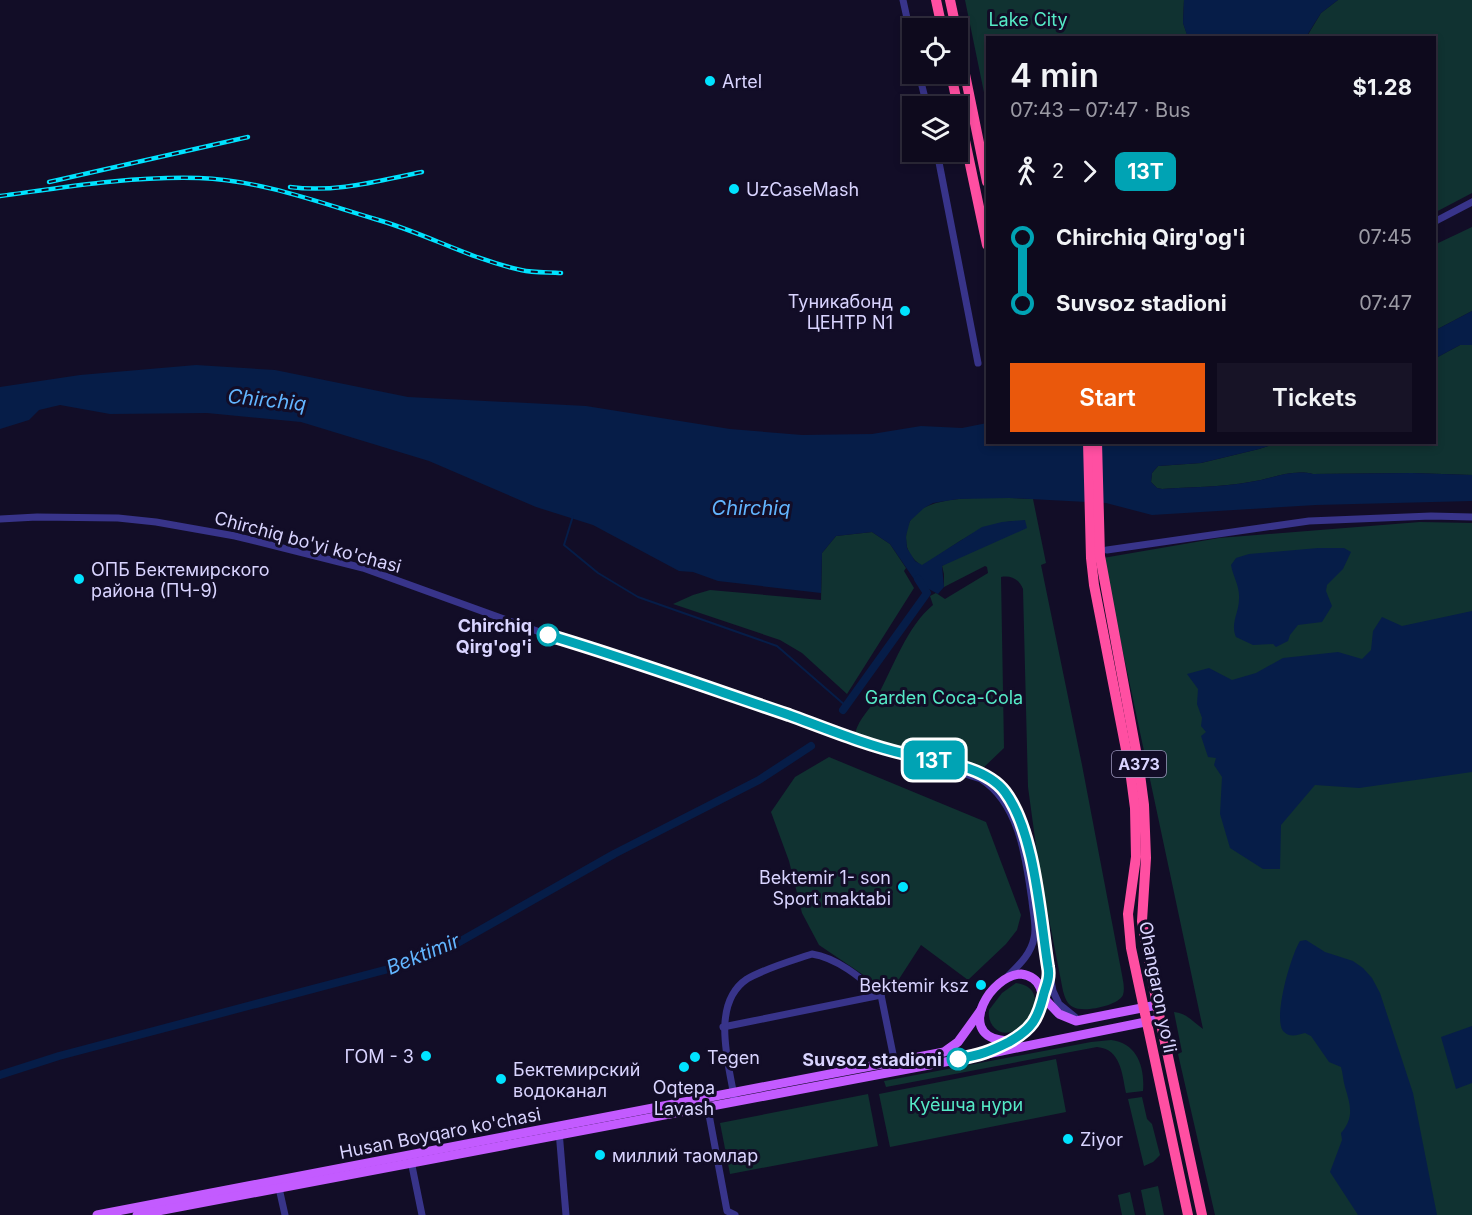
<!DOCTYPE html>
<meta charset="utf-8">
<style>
body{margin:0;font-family:Inter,sans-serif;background:#171326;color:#f1f3f6;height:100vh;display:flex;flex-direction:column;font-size:22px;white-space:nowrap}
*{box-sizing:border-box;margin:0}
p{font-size:20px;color:#9b9aa4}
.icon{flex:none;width:33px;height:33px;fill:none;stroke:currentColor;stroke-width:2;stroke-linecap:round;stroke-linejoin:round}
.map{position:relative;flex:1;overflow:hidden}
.sheet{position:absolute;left:986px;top:36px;width:450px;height:408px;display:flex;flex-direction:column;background:#0e0a1d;border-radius:0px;box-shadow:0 3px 9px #0003,0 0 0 2px #2e2b3b}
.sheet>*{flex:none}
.badge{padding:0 12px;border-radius:9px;font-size:21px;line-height:39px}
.fabs{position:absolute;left:902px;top:18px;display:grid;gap:12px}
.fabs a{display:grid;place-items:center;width:66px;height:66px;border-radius:0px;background:#0e0a1d;box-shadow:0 3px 9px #0003,0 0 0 2px #2e2b3b;font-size:30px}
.map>.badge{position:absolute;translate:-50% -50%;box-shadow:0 0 0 3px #fff}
.legs{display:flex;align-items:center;gap:9px;height:66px;padding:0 24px;font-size:20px}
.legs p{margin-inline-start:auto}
.summary{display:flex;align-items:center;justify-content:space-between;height:102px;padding:0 24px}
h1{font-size:33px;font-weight:600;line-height:45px}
.cta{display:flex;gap:12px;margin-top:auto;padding:12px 24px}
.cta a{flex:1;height:69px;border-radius:0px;background:#ea580c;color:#fff;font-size:24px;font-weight:600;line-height:69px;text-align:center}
.cta a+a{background:#171326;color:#f1f3f6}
ul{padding:0 24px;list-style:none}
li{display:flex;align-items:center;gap:21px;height:66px;font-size:22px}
li i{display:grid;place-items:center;width:9px;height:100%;margin:0 8px;background:currentColor}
li i::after{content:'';width:15px;height:15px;margin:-8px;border:4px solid;border-radius:50%;background:#0e0a1d}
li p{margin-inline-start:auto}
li:first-child i{background:linear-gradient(#0000 50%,currentColor 0)}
li:last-child i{background:linear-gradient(currentColor 50%,#0000 0)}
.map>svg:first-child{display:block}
.green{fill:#103231}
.water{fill:#061d48}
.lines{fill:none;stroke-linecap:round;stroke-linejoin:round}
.stream{stroke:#061d48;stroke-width:2}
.canal{stroke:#061d48;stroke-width:8}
.minor{stroke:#38348a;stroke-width:7}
.major{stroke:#c35bff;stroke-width:9}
.highway{stroke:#ff4fa2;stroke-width:10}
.rail-casing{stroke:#00e3ff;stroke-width:4.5}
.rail{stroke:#120d27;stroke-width:2;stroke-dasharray:7;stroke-linecap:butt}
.line-1-casing{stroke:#fff;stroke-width:14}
.line-1{stroke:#00a3b4;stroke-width:9}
.poi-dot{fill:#00e3ff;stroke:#120d27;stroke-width:2}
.stop-1-dot{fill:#fff;stroke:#00a3b4;stroke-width:3}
.labels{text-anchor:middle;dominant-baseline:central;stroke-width:6;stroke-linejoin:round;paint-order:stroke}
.shield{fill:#120d27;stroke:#9d98be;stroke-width:1.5}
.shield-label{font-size:16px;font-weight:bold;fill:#d9d4ff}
.park-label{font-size:18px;fill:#55eac6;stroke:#120d27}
.poi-label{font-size:18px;fill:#d9d4ff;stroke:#120d27;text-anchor:start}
.street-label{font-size:18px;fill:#d9d4ff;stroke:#120d27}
.stop-label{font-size:18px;font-weight:bold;fill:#d9d4ff;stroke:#120d27;text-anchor:end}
.water-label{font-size:20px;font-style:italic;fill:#62b5ff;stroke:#120d27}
</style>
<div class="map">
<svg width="1472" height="1215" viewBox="0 0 1472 1215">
<rect width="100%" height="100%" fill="#120d27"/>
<g class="green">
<path d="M965,0H1184L1183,23L1188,37L987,38V107Z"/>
<path d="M1338,0H1472V193L1434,213V38H1306L1321,13Z"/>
<path d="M1472,227V311L1434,331V245Z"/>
<path d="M1460,345H1472V475L1412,473L1313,474C1291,469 1272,479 1250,482C1221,487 1191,487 1162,489L1157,488L1151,482L1152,473L1158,466L1201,463L1259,449L1277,443L1434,442V359Z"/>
<path d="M989,497L1033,499L1046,563L1041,565L1082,765L1122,975C1123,981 1125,988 1123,995C1118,1006 1083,1013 1073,1007C1067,1004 1065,998 1063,991L1039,868L1028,787L1023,589C1019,579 1011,575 1001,577L1004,748L981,770L855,733C860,717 869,711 877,697C893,668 907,626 933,605L930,596L936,593L945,599L988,573L987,567L985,566L944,587V574L942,566L1013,521C976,525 953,547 922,566C912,559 906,551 906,539C905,497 960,499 989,497Z"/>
<path d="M1420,522L1472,523V1215H1215L1178,1054L1182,1052L1174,1012C1187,1013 1194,1023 1203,1029L1103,558L1219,538Z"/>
<path d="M872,532L890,544L906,568L904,571L914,588L847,694L802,653L780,640L673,604L693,595L710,590L821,600L822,553L836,536Z"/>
<path d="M829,757L986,822L1021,915L1017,930L1006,944L968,980L921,945L890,993L819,945L802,913L789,861L771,812L795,777Z"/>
<path d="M1016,983C1023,984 1028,986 1032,991C1042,1006 1026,1027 1011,1032C997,1036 987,1023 989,1010L1002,993Z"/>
<path d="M1111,1040C1137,1043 1145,1067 1143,1091L1126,1093C1122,1074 1121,1049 1097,1047L886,1087L884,1081L1091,1042Z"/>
<path d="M1056,1059L1066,1112L890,1147L879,1094Z"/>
<path d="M868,1094L878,1146L730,1174L720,1123Z"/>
<path d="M1142,1097L1147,1119L1152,1124L1160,1155L1153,1162L1144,1166L1128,1099Z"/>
<path d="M1158,1186L1164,1215H1146L1141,1190Z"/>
<path d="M1130,1192L1135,1215H1122L1118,1195Z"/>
</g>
<g class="water">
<path d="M1184,0H1338L1321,13L1306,37L1188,38L1183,23Z"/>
<path d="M1472,311V345H1460L1434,359V331Z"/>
<path d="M196,365L275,370L408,397L586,406L730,429L802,435L872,434L921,426L962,428L987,423V442L1277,443L1259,449L1201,463L1158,466L1152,473L1151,482L1157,488L1162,489C1191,487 1221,487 1250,482C1272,479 1291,469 1313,474L1412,473L1472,475V501L1316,505L1152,515L1106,503L1009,498L958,499L933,503L924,508L910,521L906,536L907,548L915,561L922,565L982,527L1002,522L1025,520L1027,528L942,566L944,587L938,594L916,582L890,544L872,532L836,536L822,553L821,593L718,581L693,572L679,571L593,525L536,507L429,461L301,422L207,413L110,414L60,405L39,410L29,420L0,429V387L80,375Z"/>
<path d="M1318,548H1344L1351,552L1343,569L1327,585L1326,591L1332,606L1322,622L1298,625L1290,635L1288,641L1276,647L1273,644L1253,645L1236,637C1230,623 1239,613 1239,599C1240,586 1233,577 1231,565L1236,558L1249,554Z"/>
<path d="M1472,611V772L1359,788L1315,785L1281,825L1280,869H1263L1230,848L1220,814L1222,777L1214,765L1216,758L1208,757L1201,736L1206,732L1201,726L1202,718L1197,704L1198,689L1187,674L1209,668L1232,680L1256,673L1283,658L1338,652L1362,659L1371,650L1373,631L1382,617L1402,626Z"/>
<path d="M1306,940L1325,952L1353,961L1363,968L1372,978L1380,993L1413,1093L1437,1215H1358L1330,1172L1342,1140L1341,1133C1355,1117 1350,1104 1345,1087C1343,1080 1343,1074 1341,1067L1329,1062L1311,1036L1305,1033C1298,1035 1289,1038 1283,1031C1273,1017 1291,955 1300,941Z"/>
<path d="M1472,1026V1083L1456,1089L1441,1037Z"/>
</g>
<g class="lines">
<path class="stream" d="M573,516L564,545L598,573L638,597L777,646L846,706"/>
<g class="canal">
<path d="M843,710L927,593L918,579"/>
<path d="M0,1075L59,1056L415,962L445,950L614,854L759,780L811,746"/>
</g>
<g class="minor">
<path d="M903,0L912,41"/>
<path d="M919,74L927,106"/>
<path d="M937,152L978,363"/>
<path d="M1434,222L1472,202"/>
<path d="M0,519L37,517L118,518L156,522L235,536L363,568L548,635L601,651L852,738L981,779C1020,804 1026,860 1032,901C1033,913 1037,927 1034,938C1031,954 1019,965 1008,976"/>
<path d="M1107,550L1309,521L1431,516L1472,517"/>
<path d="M921,757C942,761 974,767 991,779C1036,809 1042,939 1053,991L1059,1004L1075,1017"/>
<path d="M723,1027L881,995"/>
<path d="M734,1096C728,1061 711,1003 747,979C766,968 791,961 812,954C838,958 862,979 881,995L895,1064"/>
<path d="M707,1104L727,1211L735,1215"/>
<path d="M559,1131L566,1215"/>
<path d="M411,1161L422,1215"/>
<path d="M279,1188L285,1215"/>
</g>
<g class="major">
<path d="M1021,974C1063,980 1034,1046 1000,1040C957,1032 991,975 1021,974Z"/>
<path d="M1043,997L1059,1014L1076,1021L1157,1005"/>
<path d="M97,1215L944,1052L958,1042L981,1010"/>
<path d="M137,1215L987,1054L1160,1019"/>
</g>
<g class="highway">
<path d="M936,0L942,28"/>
<path d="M950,0L956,28"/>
<path d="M957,35L987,182"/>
<path d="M951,74L987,245"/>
<path d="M1088,442L1091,558L1094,585L1130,770L1135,808L1136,857L1128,914L1131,948L1188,1215"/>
<path d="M1097,442L1100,556L1139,767L1144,805L1146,858L1142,921L1157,1005L1202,1215"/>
</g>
<defs>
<g id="rail">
<path d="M49,182L248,137"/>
<path d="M290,187C336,193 377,181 422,172"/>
<path d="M0,196C66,187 132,176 199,178C259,180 318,202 375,219C425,233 470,259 521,270C534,273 548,272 561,273"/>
</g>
</defs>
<use href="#rail" class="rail-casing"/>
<use href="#rail" class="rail"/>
</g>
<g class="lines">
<defs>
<path id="line-1" d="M548,635C629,659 709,688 789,715C827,729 866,745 905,754C935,761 985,765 1005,792C1035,832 1040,917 1048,967C1050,976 1047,984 1044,993C1038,1019 1032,1029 1009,1042C989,1052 980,1055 958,1059"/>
</defs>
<use href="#line-1" class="line-1-casing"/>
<use href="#line-1" class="line-1"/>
</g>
<g class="poi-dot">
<circle cx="710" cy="81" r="6"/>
<circle cx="734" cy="189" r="6"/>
<circle cx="905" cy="311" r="6"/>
<circle cx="79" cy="579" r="6"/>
<circle cx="903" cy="887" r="6"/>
<circle cx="981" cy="985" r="6"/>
<circle cx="426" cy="1056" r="6"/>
<circle cx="695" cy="1057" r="6"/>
<circle cx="684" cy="1067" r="6"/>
<circle cx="501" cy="1079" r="6"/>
<circle cx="1068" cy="1139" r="6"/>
<circle cx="600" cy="1155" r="6"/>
</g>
<g class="stop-1-dot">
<circle cx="548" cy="635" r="10"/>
<circle cx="958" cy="1059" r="10"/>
</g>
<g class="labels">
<rect class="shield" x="1112" y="751" width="54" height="26" rx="4.5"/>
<g class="shield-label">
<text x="1139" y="764">A373</text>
</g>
<g class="park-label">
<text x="1028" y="19">Lake City</text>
<text x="944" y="697">Garden Coca-Cola</text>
<text x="966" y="1104">Куёшча нури</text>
</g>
<g class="poi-label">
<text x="722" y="81">Artel</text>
<text x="746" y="189">UzCaseMash</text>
<text x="893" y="301" text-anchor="end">Туникабонд<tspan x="893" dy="21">ЦЕНТР N1</tspan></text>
<text x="91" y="569">ОПБ Бектемирского<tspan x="91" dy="21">района (ПЧ-9)</tspan></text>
<text x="891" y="877" text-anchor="end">Bektemir 1- son<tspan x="891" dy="21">Sport maktabi</tspan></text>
<text x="969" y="985" text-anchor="end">Bektemir ksz</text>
<text x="414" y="1056" text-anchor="end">ГОМ - 3</text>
<text x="707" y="1057">Tegen</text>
<text x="513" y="1069">Бектемирский<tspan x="513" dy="21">водоканал</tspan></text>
<text x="684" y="1087" text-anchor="middle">Oqtepa<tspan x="684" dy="21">Lavash</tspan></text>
<text x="1080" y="1139">Ziyor</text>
<text x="612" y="1155">миллий таомлар</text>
</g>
<g class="street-label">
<text transform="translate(308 542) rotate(15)">Chirchiq bo'yi ko'chasi</text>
<text transform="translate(1158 987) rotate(79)">Ohangaron yoʻli</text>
<text transform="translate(440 1133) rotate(-11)">Husan Boyqaro ko'chasi</text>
</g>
<g class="stop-label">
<text x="532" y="625">Chirchiq<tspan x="532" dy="21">Qirg'og'i</tspan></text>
<text x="942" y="1059">Suvsoz stadioni</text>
</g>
<g class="water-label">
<text transform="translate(267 400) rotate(6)">Chirchiq</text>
<text x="751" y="508">Chirchiq</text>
<text transform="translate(423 954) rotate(-22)">Bektimir</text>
</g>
</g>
</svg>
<div class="fabs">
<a><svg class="icon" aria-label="locate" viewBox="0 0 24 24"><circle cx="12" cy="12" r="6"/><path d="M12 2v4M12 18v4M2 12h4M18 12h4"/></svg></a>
<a><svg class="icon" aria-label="layers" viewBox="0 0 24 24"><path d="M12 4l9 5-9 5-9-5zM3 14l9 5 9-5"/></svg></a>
</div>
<b class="badge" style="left:934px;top:760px;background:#00a3b4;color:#fff">13Т</b>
<section class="sheet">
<div class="summary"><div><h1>4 min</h1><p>07:43 – 07:47 · Bus</p></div><b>$1.28</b></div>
<div class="legs"><svg class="icon" aria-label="walk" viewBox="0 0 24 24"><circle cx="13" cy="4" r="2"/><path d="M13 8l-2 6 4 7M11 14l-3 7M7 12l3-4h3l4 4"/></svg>2<svg class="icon" aria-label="forward" viewBox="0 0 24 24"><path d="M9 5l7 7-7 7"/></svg><b class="badge" style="background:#00a3b4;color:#fff">13Т</b></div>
<ul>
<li><i style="color:#00a3b4"></i><b>Chirchiq Qirg'og'i</b><p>07:45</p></li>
<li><i style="color:#00a3b4"></i><b>Suvsoz stadioni</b><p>07:47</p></li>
</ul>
<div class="cta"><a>Start</a><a>Tickets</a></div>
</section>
</div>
